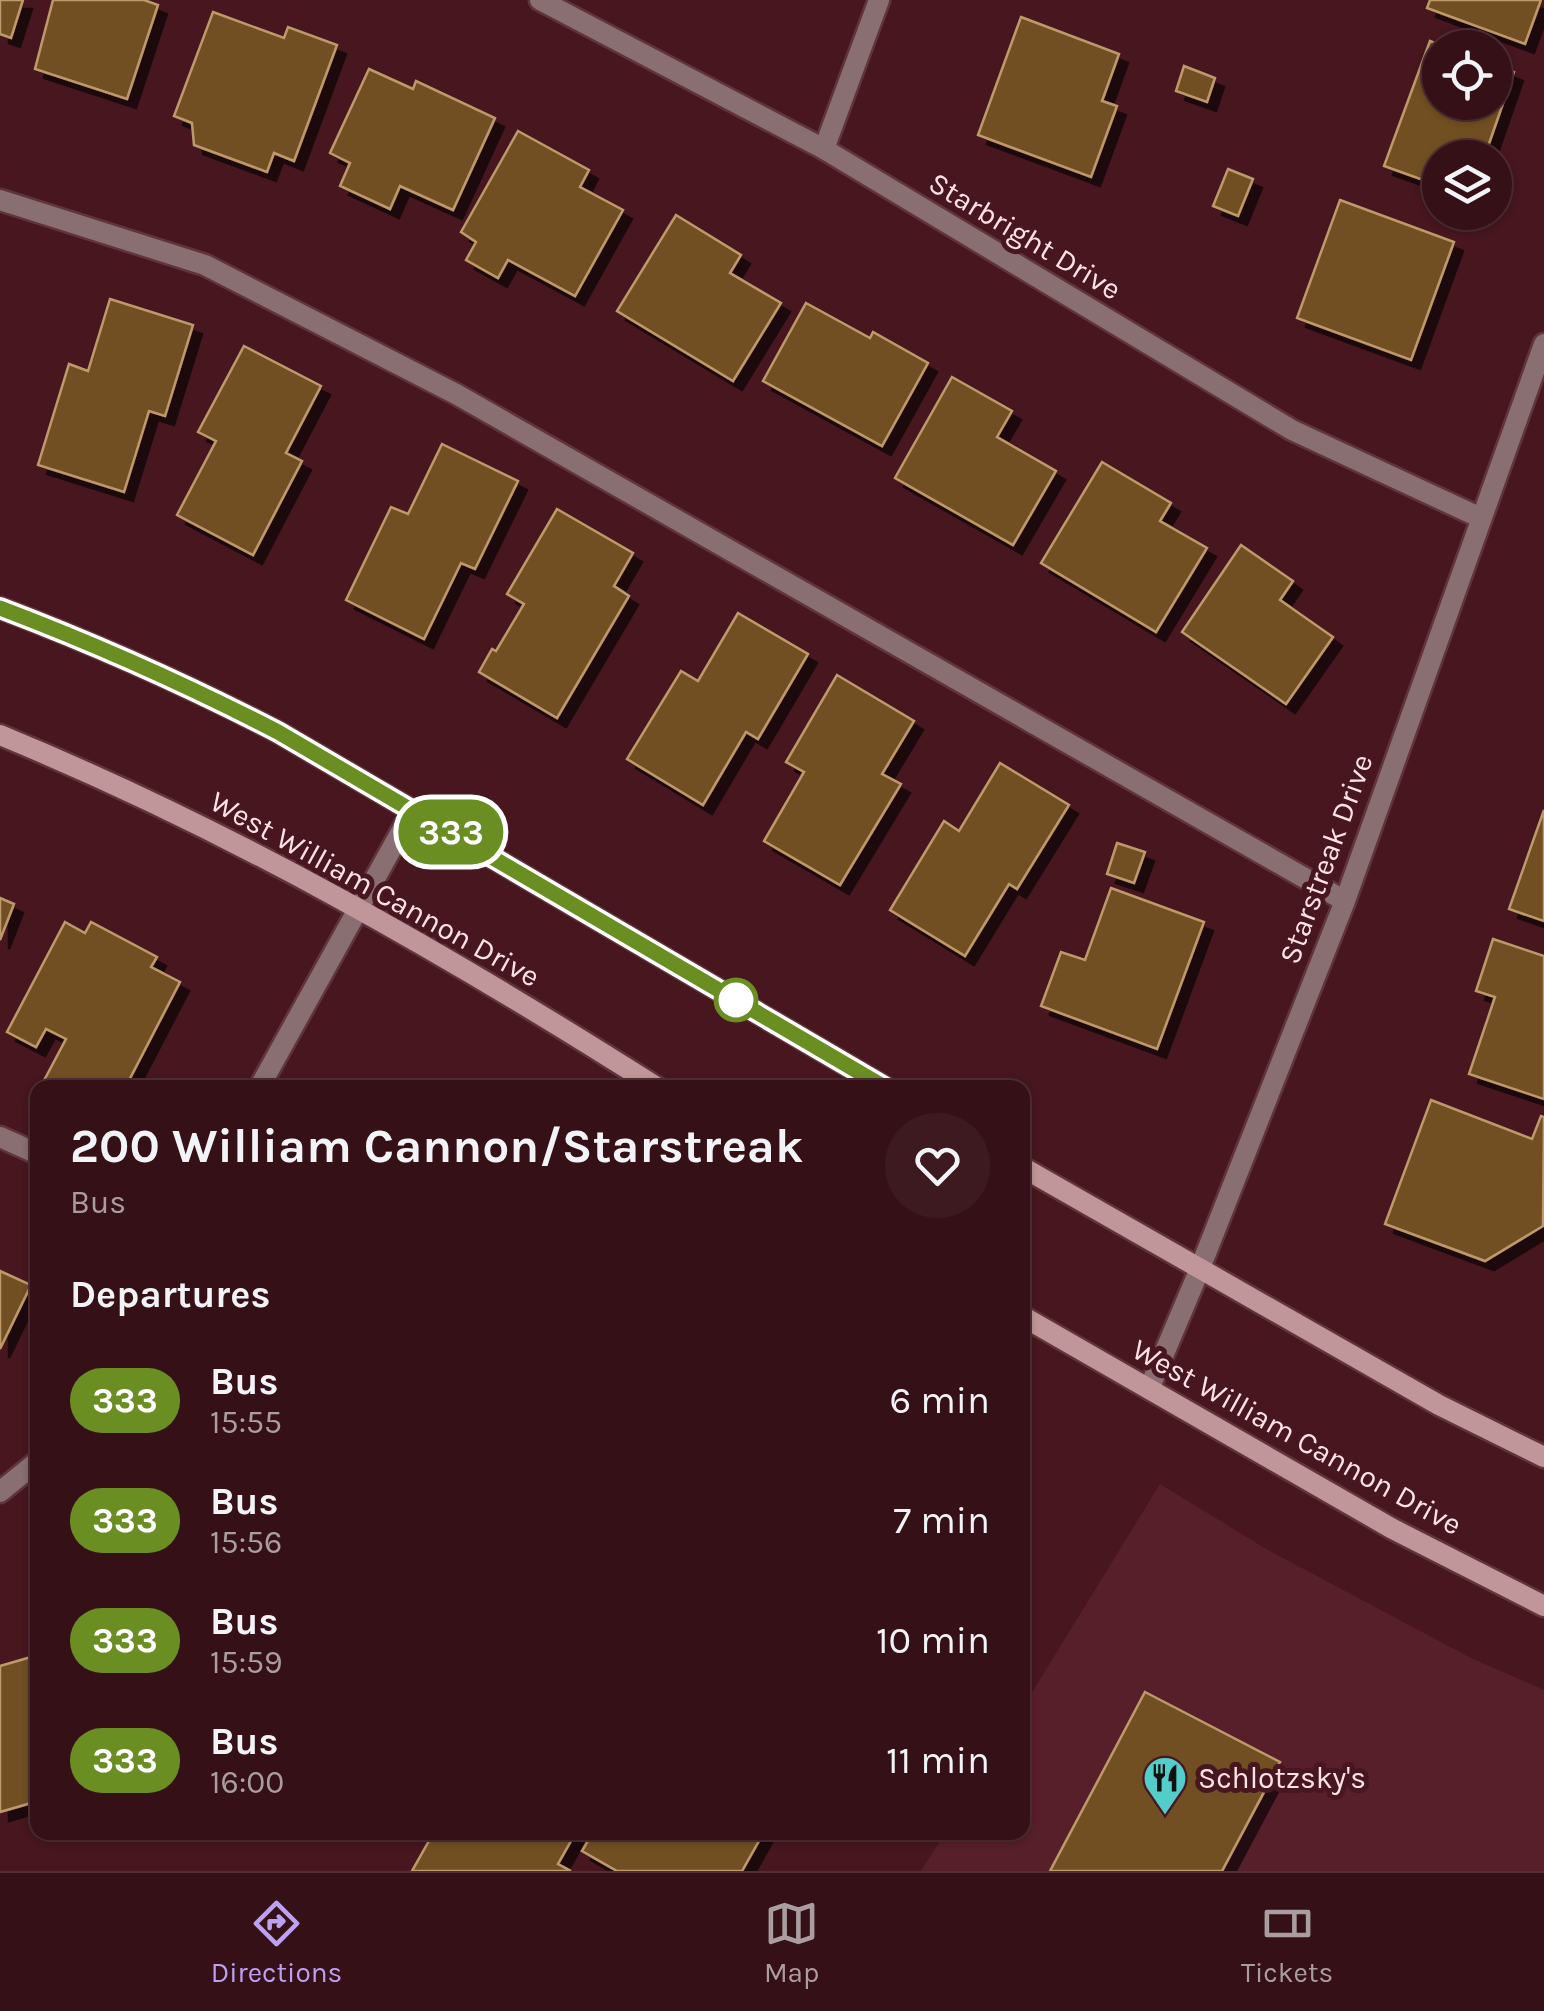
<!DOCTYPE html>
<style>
body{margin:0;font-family:Karla,sans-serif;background:#3d1920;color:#f1f3f6;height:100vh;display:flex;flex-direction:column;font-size:38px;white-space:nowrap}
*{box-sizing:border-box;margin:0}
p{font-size:32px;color:#aa9da1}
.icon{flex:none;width:55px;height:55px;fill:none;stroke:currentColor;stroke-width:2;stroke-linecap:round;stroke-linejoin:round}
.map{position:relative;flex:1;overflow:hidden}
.sheet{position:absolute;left:30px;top:1080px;width:1000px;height:760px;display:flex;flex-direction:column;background:#351017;border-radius:20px;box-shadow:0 2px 8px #0004,0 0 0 2px #4f3036}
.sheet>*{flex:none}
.badge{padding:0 20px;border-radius:32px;font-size:35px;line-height:65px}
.buttons{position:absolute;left:1422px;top:30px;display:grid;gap:20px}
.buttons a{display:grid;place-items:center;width:90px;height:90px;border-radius:50%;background:#351017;box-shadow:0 2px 8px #0004,0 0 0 2px #4f3036;font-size:50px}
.map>.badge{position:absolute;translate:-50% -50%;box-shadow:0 0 0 5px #fff}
h2{padding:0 40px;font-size:38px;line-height:90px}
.round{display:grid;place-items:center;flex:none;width:105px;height:105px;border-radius:52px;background:#3d1920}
.headline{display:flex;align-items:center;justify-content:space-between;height:170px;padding:0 40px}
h1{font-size:48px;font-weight:700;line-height:75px}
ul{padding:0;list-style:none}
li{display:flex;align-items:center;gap:30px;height:120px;padding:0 40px}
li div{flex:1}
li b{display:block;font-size:38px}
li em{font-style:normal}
li .badge{min-width:110px;font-weight:700;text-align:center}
.menu{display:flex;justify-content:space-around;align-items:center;height:140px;border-top:2px solid #4f3036;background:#351017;font-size:28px;color:#aa9da1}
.menu a{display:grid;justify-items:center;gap:5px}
.menu .current{color:#bca0f2}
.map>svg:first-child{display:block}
.built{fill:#571f2a}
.building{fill:#715023;stroke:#be996b;stroke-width:2.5;filter:url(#shadow)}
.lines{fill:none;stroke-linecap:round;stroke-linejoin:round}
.lane-casing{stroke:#61333b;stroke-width:25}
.street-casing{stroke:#61333b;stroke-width:25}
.secondary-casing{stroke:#61333b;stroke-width:25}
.lane{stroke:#896f71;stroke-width:20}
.street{stroke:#896f71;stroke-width:20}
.secondary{stroke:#c0969a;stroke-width:20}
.line-casing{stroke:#fff;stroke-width:22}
.line{stroke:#6b8e23;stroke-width:15}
.stop-dot{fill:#fff;stroke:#6b8e23;stroke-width:5}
.labels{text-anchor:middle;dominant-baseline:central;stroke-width:10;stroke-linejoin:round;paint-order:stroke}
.street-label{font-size:30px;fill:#fee3e5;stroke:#47161f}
.poi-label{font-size:30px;fill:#fee3e5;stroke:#47161f;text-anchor:start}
</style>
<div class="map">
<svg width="1544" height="1871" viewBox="0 0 1544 1871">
<defs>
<filter id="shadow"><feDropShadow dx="9" dy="9" stdDeviation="0" flood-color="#0009"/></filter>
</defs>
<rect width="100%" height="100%" fill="#47161f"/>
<path class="built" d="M1160,1484L1268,1550L1471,1658L1544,1690V1871H921L945,1833L1022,1832L1023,1707Z"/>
<g class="building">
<path d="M0,0H23L11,38L0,34Z"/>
<path d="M53,0H144L158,5L127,99L35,69Z"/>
<path d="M1430,0H1541L1525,44L1427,8Z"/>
<path d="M213,12L284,38L288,27L337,45L294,161L274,153L267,172L194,145L192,123L174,116Z"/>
<path d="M1021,17L1119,54L1102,101L1117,106L1091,177L978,135Z"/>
<path d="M1430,41L1447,48H1440V102H1495V65L1514,72L1484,158H1440V186L1384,166Z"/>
<path d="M1184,66L1215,78L1207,102L1176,91Z"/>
<path d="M369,69L413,89L416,81L495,118L453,210L400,186L390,209L340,186L350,163L330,153Z"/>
<path d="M518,131L589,170L580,187L623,210L575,296L508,260L498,278L466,260L476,242L461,232Z"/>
<path d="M1228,169L1253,179L1238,216L1213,206Z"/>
<path d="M1340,200L1454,242L1411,360L1297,318Z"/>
<path d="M676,215L741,255L730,273L781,303L733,381L617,311Z"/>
<path d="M110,299L193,325L165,416L149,411L124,492L38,465L69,364L88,371Z"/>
<path d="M806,303L870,338L873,332L928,363L882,446L763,381Z"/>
<path d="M244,346L321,386L286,453L302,461L253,555L177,515L216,441L198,432Z"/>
<path d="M952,377L1012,411L997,437L1056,471L1013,545L895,478Z"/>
<path d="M442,444L518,481L475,569L461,563L424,639L346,600L391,507L408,514Z"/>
<path d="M1102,462L1171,503L1160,521L1207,548L1156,632L1041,563Z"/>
<path d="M557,509L633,553L614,586L629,596L557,718L479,672L492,649L496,651L524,604L507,594Z"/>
<path d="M1241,545L1293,581L1280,600L1333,637L1286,704L1182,632Z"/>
<path d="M738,613L808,654L758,739L746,732L703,805L627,759L681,671L698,681Z"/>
<path d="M837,675L914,721L882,774L901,784L840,885L764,841L804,772L786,762Z"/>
<path d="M1000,763L1069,805L1017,889L1009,884L965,956L890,910L944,821L959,831Z"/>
<path d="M1544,810V921L1509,909Z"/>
<path d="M1117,843L1145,852L1134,883L1107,874Z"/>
<path d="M1111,888L1204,922L1157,1049L1041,1006L1061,952L1085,960Z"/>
<path d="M0,898L14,904L0,940Z"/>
<path d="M65,922L85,933L91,922L157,957L151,967L180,982L125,1088H40L66,1039L46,1029L36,1047L7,1032Z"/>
<path d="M1493,939L1544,956V1099L1469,1074L1495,997L1476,991Z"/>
<path d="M1431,1100L1532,1139L1541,1116L1544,1117L1543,1226L1485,1261L1385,1224Z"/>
<path d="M0,1271L31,1285L0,1349Z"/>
<path d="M38,1655V1801L0,1812V1666Z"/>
<path d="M1145,1692L1280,1762L1222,1871H1050Z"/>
<path d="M434,1832H576L558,1864L571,1871H412Z"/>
<path d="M593,1832H764L742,1871H617L582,1851Z"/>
</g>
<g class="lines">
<defs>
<g id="lane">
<path d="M0,200L205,265L456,394L1345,901"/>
<path d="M0,1137L38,1154"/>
</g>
<g id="street">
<path d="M540,0L824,149L1292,430L1481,518"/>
<path d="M824,149L879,0"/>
<path d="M259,1088L413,810"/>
<path d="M1149,1389L1199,1271L1345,901L1544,344"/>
<path d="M0,1492L38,1461"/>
</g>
<g id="secondary">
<path d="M0,608C95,644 187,685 278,732L886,1088"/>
<path d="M0,735C231,830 447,954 658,1088"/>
<path d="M1022,1167L1439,1405L1544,1457"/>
<path d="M1022,1316L1391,1528L1544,1606"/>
</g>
</defs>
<use href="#lane" class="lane-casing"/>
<use href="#street" class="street-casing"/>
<use href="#secondary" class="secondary-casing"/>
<use href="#lane" class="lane"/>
<use href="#street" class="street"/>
<use href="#secondary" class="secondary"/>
</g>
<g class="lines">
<defs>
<path id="line" d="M0,608C95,644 187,685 278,732L886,1088"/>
</defs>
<use href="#line" class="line-casing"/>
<use href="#line" class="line"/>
</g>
<defs>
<symbol id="restaurant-pin" viewBox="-11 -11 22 30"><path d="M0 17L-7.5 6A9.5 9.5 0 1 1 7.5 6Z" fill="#53cdc9" stroke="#47161f"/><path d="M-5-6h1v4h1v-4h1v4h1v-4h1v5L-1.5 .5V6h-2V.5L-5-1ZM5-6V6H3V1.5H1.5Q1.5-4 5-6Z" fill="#111"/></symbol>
</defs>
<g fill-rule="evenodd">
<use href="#restaurant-pin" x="1140" y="1753" width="50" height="68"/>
</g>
<circle class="stop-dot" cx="736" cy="1000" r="20"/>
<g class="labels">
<g class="street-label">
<text transform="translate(1025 236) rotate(31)">Starbright Drive</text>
<text transform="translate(1326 859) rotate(-70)">Starstreak Drive</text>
<text transform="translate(375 889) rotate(29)">West William Cannon Drive</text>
<text transform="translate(1297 1437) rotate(29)">West William Cannon Drive</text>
</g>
<g class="poi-label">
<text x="1198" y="1778">Schlotzsky's</text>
</g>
</g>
</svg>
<div class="buttons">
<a><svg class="icon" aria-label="locate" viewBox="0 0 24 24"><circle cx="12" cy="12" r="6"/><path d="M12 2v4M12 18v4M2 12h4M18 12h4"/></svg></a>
<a><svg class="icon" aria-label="layers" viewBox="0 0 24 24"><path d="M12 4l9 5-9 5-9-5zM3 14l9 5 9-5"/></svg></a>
</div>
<b class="badge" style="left:451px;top:832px;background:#6b8e23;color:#fff">333</b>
<section class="sheet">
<div class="headline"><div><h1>200 William Cannon/Starstreak</h1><p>Bus</p></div><a class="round"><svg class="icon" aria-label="heart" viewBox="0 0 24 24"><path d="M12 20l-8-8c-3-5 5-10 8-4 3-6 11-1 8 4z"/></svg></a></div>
<h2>Departures</h2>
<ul>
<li><span class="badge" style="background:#6b8e23;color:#fff">333</span><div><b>Bus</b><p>15:55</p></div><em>6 min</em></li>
<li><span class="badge" style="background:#6b8e23;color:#fff">333</span><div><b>Bus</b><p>15:56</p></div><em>7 min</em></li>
<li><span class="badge" style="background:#6b8e23;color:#fff">333</span><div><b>Bus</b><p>15:59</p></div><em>10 min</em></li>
<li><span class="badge" style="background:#6b8e23;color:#fff">333</span><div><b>Bus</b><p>16:00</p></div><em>11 min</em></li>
</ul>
</section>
</div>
<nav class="menu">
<a class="current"><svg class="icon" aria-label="directions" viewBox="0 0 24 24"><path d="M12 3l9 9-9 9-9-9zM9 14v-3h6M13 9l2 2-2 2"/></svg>Directions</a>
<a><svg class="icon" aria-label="map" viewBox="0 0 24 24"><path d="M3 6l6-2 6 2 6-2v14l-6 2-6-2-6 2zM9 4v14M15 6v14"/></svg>Map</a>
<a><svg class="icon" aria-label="tickets" viewBox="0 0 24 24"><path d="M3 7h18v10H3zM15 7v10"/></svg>Tickets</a>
</nav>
